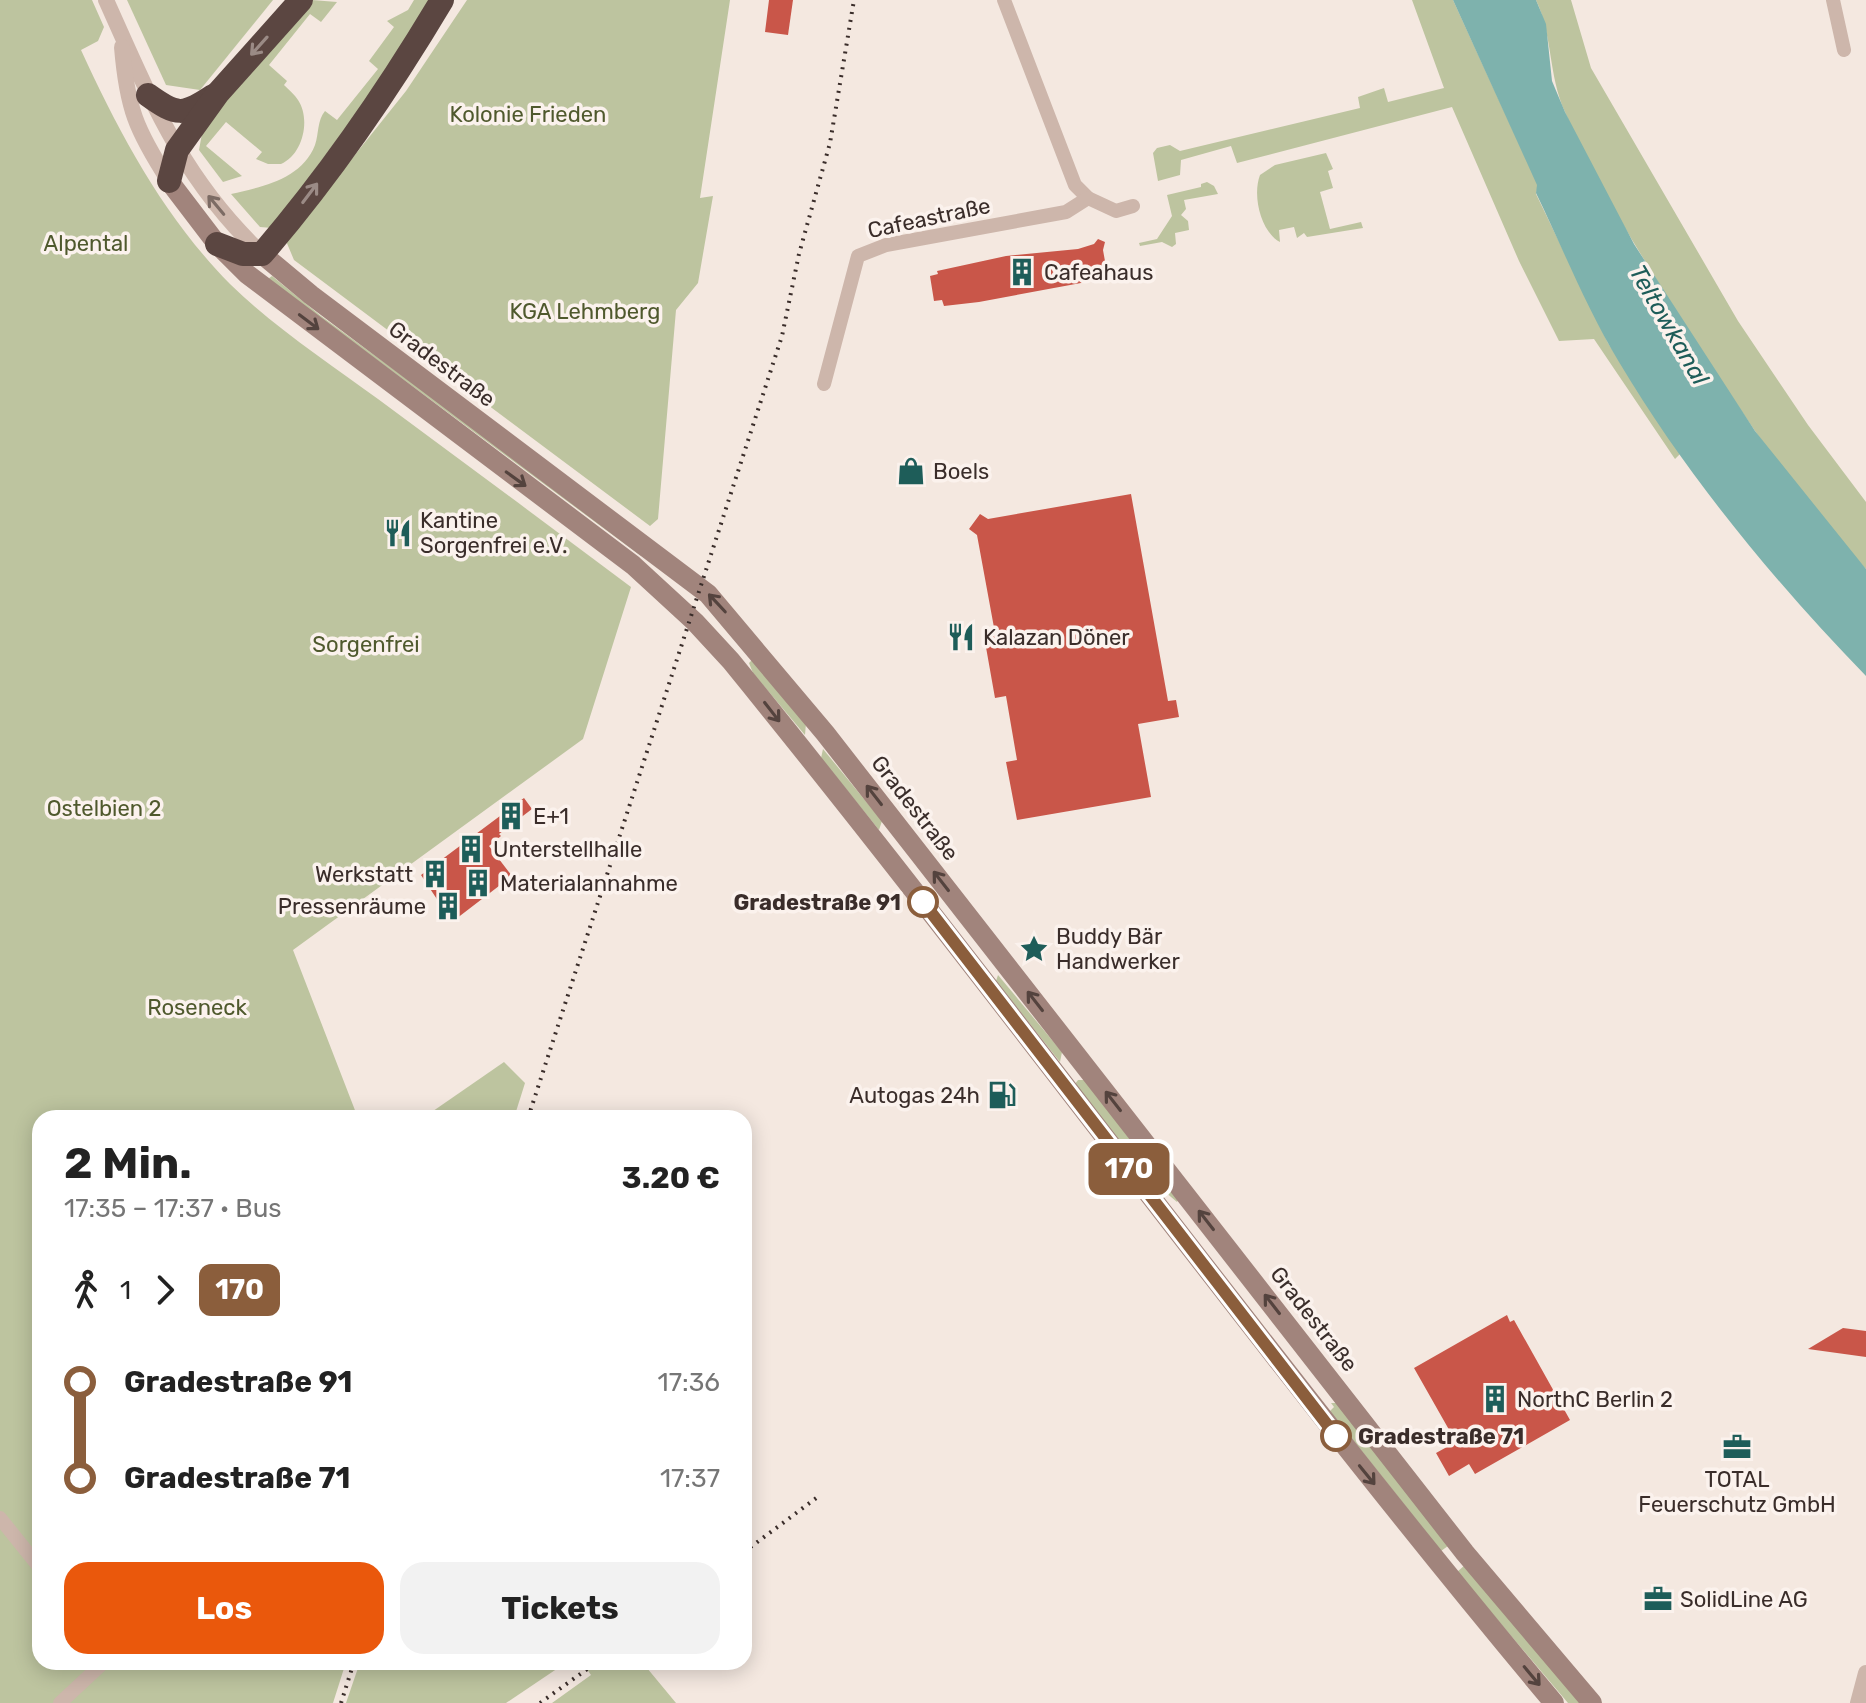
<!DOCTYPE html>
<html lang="de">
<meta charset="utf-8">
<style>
body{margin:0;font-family:Rubik,sans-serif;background:#f2f2f2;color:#222;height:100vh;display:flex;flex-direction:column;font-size:30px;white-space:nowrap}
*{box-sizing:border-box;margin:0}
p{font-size:26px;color:#767676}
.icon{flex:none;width:44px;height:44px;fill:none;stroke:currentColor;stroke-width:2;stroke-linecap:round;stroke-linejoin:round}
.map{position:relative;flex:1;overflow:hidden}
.side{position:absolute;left:32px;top:1110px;width:720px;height:560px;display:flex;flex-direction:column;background:#fff;border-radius:24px;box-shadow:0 4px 20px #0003}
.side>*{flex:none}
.badge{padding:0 16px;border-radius:12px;font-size:28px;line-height:52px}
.map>.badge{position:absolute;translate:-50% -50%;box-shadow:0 0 0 4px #fff}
.legs{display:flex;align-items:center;gap:12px;height:88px;padding:0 32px;font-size:26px}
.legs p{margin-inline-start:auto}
.overview{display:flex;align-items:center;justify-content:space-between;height:136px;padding:0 32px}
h1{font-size:44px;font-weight:700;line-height:60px}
.action{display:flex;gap:16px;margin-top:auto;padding:16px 32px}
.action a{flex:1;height:92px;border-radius:24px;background:#ea580c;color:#fff;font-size:32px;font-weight:700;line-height:92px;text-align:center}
.action a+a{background:#f2f2f2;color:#222}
ul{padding:0 32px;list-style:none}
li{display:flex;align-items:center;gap:28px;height:96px;font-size:30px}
li i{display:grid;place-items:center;width:12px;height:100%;margin:0 10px;background:currentColor}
li i::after{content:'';width:20px;height:20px;margin:-10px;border:6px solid;border-radius:50%;background:#fff}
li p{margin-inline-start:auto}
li:first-child i{background:linear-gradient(#0000 50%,currentColor 0)}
li:last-child i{background:linear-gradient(currentColor 50%,#0000 0)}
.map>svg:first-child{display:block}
.green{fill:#bdc49f}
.water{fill:#7eb2ad}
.building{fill:#c95649}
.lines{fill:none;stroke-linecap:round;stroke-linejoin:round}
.minor{stroke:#cdb6ab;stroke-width:14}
.tertiary{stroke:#cdb6ab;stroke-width:16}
.secondary{stroke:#a1847c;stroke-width:20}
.motorway{stroke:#5b4641;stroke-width:24}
.rail{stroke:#3a2d2a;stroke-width:4;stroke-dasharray:2 6;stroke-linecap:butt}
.oneway{stroke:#9b8b86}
.oneway2{stroke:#7c6b64}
.oneway3{stroke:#54433e}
.line-1-casing{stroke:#fff;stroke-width:18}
.line-1{stroke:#8b5e3c;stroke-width:12}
.stop-1-dot{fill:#fff;stroke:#8b5e3c;stroke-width:4}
.labels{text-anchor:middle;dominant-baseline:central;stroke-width:7;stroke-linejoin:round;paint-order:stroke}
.park-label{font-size:22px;fill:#4f592d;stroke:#fbf2ed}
.street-label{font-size:22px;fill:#3a2d2a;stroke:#fbf2ed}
.poi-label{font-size:22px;fill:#3a2d2a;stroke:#fbf2ed;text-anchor:start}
.stop-label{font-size:22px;font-weight:bold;fill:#3a2d2a;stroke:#fbf2ed;text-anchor:end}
.water-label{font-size:24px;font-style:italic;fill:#1e5d59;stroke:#fbf2ed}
</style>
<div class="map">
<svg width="1866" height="1703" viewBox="0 0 1866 1703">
<rect width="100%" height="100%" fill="#f4e8e0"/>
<g class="green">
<path d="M0,0H92L104,27L98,41L81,50C120,135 164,217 230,284C274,327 329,363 378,399C463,462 547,524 631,587L583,739L293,950L358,1118H40V1662H346L333,1703H0Z"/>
<path d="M127,0H273L200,90L166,85Z"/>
<path d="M312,0L337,2L321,22L310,14L269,65L287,81L284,85C289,90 295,95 298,100C311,119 303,155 281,164H268L256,159L262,152L226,122L206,146L242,176L223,182L199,150L203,128Z"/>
<path d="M414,0H432L397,58L272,228L260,227L231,194C262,187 302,179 315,145C319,133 317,121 325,111L337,120L378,69L369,61L394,27L387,21L408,10Z"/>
<path d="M467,0H730L700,198L713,196L698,283L676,310L658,519L650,526L294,260L286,241L406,91Z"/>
<path d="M1412,0H1453L1538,185L1536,194L1608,343L1680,454L1675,459L1594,339L1559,341L1519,261L1452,107L1237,163L1231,146L1181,160L1180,175L1158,181L1153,153L1157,148L1170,145L1180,151L1360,108L1358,97L1384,88L1388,102L1444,88Z"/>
<path d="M1536,0H1571L1591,68L1738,321L1808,425L1866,502V569C1797,498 1741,412 1688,329C1643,259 1598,188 1565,112C1548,74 1553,36 1536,0Z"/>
<path d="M1326,153L1333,169L1328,171L1333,188L1320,192L1330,229L1361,222L1363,228L1307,237L1304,233L1297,238L1294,227L1279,230L1280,242C1261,232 1252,196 1260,175L1275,165Z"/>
<path d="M1207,182L1214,186L1218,194L1184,200L1186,209L1181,215L1188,221L1189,230L1175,233L1176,244L1172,247L1162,242L1140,246L1139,243L1157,239L1172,216L1167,195L1201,187V184Z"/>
<path d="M272,276L321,316L637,548L641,556L268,279Z"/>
<path d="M753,659L806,723L805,735L753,673L749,663Z"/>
<path d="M823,749L882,821L879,830L821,758Z"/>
<path d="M998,975L1062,1052L1060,1062L996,981Z"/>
<path d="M504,1062L525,1083L514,1118H423Z"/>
<path d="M1078,1080H1084L1178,1200L1177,1202L1145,1175L1075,1084Z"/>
<path d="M1331,1403H1337L1448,1546L1441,1551L1330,1411L1334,1407Z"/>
<path d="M1465,1565L1580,1703H1568L1457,1572Z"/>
<path d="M360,1662H567L506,1703H346Z"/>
<path d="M582,1662H642L676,1703H552L591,1675Z"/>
</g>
<path class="water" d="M1453,0H1536L1546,24L1552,81L1565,112L1634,244L1755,431L1866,569V676C1774,581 1687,476 1619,362C1587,309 1563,249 1536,193L1537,185Z"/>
<g class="building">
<path d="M769,0H793L788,35L765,32Z"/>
<path d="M1098,239L1105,242L1103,250L1108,278L979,302L944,306L942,300L934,301L930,276L938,274L937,271L1006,256L1078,249L1094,244Z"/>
<path d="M1131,494L1168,701L1176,700L1179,717L1138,724L1151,797L1017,820L1006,762L1017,760L1006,696L995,698L984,636L995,633L977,535L969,529L980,514L988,519Z"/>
<path d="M524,798L532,809L499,834L501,836L489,846L512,876L452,922L421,875Z"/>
<path d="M1507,1315L1510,1322L1514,1320L1570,1420L1475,1474L1469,1464L1449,1476L1436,1453L1456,1442L1414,1368Z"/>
<path d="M1843,1328L1866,1331V1357L1808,1349Z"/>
</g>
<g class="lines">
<g class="minor">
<path d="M1004,0L1075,185L1088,198L1116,211L1133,206"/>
<path d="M1833,0L1844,50"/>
<path d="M824,384L858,256L886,245L1066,212L1088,198"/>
<path d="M0,1518L40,1568"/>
<path d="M60,1703L104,1662"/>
</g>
<g class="tertiary">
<path d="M106,0C150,98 182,179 262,254"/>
<path d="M122,47C127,108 136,130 169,181"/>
<path d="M1858,1703L1866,1673"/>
</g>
<g class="secondary">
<path d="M169,181L217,244L247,274L633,565L695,622L731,661C1011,1005 1270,1364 1554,1703"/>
<path d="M262,254L311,295L708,594L825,733L1465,1553L1592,1703"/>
</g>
<g class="motorway">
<path d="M148,95C177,116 183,116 213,96"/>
<path d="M169,181L177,150L218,93L301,0"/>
<path d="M217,244L243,254H262C329,176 389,89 442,0"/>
</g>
<g class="rail">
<path d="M528,1118L782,336L799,254L830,143L854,0"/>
<path d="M744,1552L819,1496"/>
<path d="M341,1703L354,1662"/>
<path d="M540,1703L597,1662"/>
</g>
</g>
<defs><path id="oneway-shaft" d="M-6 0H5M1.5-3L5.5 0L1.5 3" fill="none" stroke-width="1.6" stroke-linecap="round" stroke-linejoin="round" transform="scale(2)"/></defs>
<g class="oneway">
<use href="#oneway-shaft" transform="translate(259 46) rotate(132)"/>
<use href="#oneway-shaft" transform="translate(310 193) rotate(-53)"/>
</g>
<use class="oneway2" href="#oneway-shaft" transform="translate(216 205) rotate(-130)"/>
<g class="oneway3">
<use href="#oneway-shaft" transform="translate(309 322) rotate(37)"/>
<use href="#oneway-shaft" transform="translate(516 479) rotate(36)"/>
<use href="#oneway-shaft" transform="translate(717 603) rotate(-133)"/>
<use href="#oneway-shaft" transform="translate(772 712) rotate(52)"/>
<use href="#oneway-shaft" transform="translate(874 795) rotate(-128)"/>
<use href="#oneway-shaft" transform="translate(941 881) rotate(-128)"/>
<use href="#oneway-shaft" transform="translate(1035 1001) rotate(-128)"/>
<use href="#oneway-shaft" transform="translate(1113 1101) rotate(-128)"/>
<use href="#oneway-shaft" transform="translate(1206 1220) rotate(-128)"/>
<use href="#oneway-shaft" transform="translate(1272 1304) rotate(-128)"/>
<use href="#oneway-shaft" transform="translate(1367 1475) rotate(51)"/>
<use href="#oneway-shaft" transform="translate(1532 1676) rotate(50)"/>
</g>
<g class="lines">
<defs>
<path id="line-1" d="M923,902L1336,1436"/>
</defs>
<use href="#line-1" class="line-1-casing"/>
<use href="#line-1" class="line-1"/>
</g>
<defs>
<symbol id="building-bare" viewBox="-9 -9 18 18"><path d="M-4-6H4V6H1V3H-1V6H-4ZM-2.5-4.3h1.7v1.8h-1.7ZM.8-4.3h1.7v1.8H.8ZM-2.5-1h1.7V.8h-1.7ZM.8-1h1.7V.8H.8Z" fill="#1e5d59" stroke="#fbf2ed" stroke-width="2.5" paint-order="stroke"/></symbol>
<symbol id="shop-bare" viewBox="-9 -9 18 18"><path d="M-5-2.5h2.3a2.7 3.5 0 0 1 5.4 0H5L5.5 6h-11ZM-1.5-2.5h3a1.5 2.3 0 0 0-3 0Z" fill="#1e5d59" stroke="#fbf2ed" stroke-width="2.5" paint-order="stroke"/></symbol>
<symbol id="restaurant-bare" viewBox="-9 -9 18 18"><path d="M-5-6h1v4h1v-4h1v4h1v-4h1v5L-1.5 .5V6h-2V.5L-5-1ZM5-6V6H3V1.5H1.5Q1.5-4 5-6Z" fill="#1e5d59" stroke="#fbf2ed" stroke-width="2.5" paint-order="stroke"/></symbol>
<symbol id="sight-bare" viewBox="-9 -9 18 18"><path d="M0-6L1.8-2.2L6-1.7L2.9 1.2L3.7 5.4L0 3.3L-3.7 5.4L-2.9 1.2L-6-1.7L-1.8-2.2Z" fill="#1e5d59" stroke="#fbf2ed" stroke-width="2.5" paint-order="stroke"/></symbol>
<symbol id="fuel-bare" viewBox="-9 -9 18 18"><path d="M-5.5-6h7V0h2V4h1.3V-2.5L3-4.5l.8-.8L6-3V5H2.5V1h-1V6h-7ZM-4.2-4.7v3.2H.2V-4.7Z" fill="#1e5d59" stroke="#fbf2ed" stroke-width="2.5" paint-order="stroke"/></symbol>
<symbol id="office-bare" viewBox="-9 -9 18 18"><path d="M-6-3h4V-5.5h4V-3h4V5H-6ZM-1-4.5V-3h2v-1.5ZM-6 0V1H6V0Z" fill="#1e5d59" stroke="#fbf2ed" stroke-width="2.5" paint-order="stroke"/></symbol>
</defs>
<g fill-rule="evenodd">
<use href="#building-bare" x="1002" y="252" width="40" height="40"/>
<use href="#shop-bare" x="891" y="451" width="40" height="40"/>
<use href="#restaurant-bare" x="378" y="513" width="40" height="40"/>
<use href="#restaurant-bare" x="941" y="617" width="40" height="40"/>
<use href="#building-bare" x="491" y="796" width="40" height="40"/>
<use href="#building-bare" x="451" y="829" width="40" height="40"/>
<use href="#building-bare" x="415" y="854" width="40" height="40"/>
<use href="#building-bare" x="458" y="863" width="40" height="40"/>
<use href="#building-bare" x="428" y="886" width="40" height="40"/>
<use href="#sight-bare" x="1014" y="929" width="40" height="40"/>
<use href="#fuel-bare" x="982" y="1075" width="40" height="40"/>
<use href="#building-bare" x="1475" y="1379" width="40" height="40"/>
<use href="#office-bare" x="1717" y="1427" width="40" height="40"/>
<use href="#office-bare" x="1638" y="1579" width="40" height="40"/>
</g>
<g class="stop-1-dot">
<circle cx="923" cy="902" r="14"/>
<circle cx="1336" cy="1436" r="14"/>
</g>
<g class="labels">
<g class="park-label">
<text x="528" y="114">Kolonie Frieden</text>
<text x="86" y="243">Alpental</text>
<text x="585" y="311">KGA Lehmberg</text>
<text x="366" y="644">Sorgenfrei</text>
<text x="104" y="808">Ostelbien 2</text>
<text x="197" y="1007">Roseneck</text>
</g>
<g class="street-label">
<text transform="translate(929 218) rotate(-12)">Cafeastraße</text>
<text transform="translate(442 364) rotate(37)">Gradestraße</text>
<text transform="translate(915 808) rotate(52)">Gradestraße</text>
<text transform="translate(1314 1319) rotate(52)">Gradestraße</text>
</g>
<g class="poi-label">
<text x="1044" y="272">Cafeahaus</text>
<text x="933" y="471">Boels</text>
<text x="420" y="520">Kantine<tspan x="420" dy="25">Sorgenfrei e.V.</tspan></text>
<text x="983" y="637">Kalazan Döner</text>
<text x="533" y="816">E+1</text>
<text x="493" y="849">Unterstellhalle</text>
<text x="413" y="874" text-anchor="end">Werkstatt</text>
<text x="500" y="883">Materialannahme</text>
<text x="426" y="906" text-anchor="end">Pressenräume</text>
<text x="1056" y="936">Buddy Bär<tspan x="1056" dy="25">Handwerker</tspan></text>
<text x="980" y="1095" text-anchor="end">Autogas 24h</text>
<text x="1517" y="1399">NorthC Berlin 2</text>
<text x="1737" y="1479" text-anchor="middle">TOTAL<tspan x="1737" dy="25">Feuerschutz GmbH</tspan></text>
<text x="1680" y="1599">SolidLine AG</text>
</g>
<g class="stop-label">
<text x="901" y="902">Gradestraße 91</text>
<text x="1358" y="1436" text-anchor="start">Gradestraße 71</text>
</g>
<g class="water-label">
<text transform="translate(1669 325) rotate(60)">Teltowkanal</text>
</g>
</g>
</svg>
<b class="badge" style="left:1129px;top:1169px;background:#8b5e3c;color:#fff">170</b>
<section class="side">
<div class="overview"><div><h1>2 Min.</h1><p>17:35 – 17:37 · Bus</p></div><b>3.20 €</b></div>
<div class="legs"><svg class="icon" aria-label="walk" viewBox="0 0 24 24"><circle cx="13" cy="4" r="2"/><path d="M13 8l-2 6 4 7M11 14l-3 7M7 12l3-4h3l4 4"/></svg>1<svg class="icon" aria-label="forward" viewBox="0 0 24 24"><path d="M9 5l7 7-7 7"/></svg><b class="badge" style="background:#8b5e3c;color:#fff">170</b></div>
<ul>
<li><i style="color:#8b5e3c"></i><b>Gradestraße 91</b><p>17:36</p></li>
<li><i style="color:#8b5e3c"></i><b>Gradestraße 71</b><p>17:37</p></li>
</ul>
<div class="action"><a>Los</a><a>Tickets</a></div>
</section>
</div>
